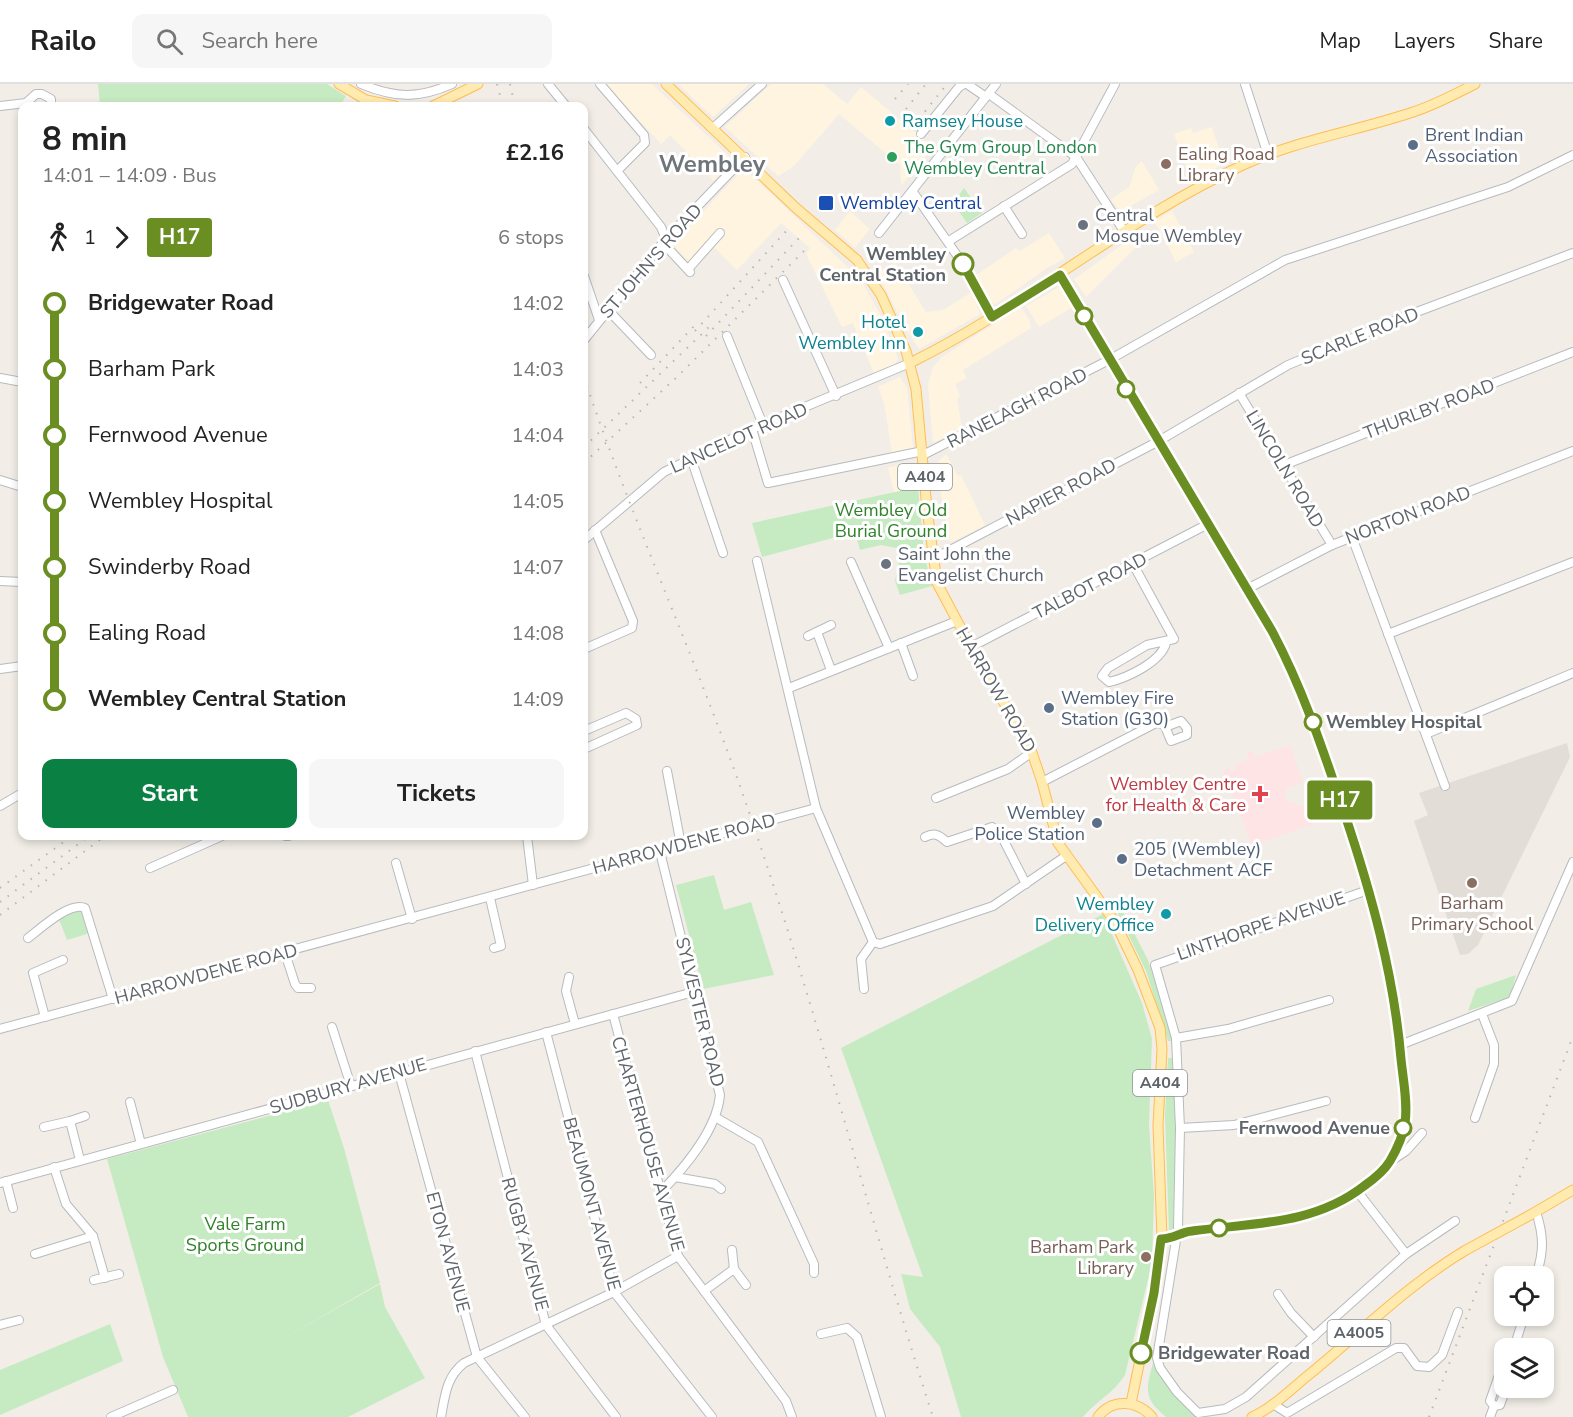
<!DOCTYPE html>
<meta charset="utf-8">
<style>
body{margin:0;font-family:"Nunito Sans",sans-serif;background:#f6f6f6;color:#222;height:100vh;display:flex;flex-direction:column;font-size:22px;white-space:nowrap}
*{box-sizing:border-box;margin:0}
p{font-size:20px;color:#767676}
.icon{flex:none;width:33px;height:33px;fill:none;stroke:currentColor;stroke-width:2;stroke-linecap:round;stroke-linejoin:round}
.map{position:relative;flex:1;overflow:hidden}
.panel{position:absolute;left:18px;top:18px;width:570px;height:738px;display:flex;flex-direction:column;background:#fff;border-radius:12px;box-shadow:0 3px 9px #0003}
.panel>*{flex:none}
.badge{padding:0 12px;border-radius:4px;font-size:21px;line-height:39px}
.tools{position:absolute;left:1494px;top:1182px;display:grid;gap:12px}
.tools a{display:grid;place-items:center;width:60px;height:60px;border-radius:12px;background:#fff;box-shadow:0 3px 9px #0003;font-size:30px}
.map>.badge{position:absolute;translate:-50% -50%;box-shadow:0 0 0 3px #fff}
.legs{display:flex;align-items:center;gap:9px;height:66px;padding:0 24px;font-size:20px}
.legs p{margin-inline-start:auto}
.head{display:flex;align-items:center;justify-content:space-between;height:102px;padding:0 24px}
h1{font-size:33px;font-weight:700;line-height:45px}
.cta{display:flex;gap:12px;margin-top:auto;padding:12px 24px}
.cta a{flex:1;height:69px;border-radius:12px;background:#0b8043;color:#fff;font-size:24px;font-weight:700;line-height:69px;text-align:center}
.cta a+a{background:#f6f6f6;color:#222}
ul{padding:0 24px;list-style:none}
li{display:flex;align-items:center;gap:21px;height:66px;font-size:22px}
li i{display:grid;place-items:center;width:9px;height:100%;margin:0 8px;background:currentColor}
li i::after{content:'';width:15px;height:15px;margin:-8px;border:4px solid;border-radius:50%;background:#fff}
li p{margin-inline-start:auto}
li:first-child i{background:linear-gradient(#0000 50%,currentColor 0)}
li:last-child i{background:linear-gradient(currentColor 50%,#0000 0)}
header{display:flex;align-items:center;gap:36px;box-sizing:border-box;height:84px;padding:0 30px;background:#fff;border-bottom:2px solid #e0e0e0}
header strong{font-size:28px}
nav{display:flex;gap:33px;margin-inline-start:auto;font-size:21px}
.search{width:420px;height:54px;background:#f6f6f6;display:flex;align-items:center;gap:15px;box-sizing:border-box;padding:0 21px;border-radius:12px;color:#767676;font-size:22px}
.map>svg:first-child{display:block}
.commercial{fill:#fff4df}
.education{fill:#e2ddd6}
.medical{fill:#fee4e4}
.green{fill:#c6ebc2}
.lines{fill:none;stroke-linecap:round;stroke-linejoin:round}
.minor-casing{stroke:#b7babf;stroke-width:10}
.major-casing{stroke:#ffbd53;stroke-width:11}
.minor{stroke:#fff;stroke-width:8}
.major{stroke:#ffeaaf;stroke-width:9}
.rail{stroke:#b6b7b8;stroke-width:2;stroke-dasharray:1.5 8;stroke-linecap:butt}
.major-bridge-casing{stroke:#ffbd53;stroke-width:11;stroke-linecap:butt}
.major-bridge{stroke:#ffeaaf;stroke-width:9}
.line-1-casing{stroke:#fff;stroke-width:14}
.line-1{stroke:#6b8e23;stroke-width:9}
.culture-dot{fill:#0f9aa8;stroke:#fff;stroke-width:2}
.service-dot{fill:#5c6f8a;stroke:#fff;stroke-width:2}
.leisure-dot{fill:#2e9e5b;stroke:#fff;stroke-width:2}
.education-dot{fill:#8d6e63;stroke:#fff;stroke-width:2}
.transit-dot{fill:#1a4fb4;stroke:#fff;stroke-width:2}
.worship-dot{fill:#6b7280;stroke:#fff;stroke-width:2}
.stop-1-dot{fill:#fff;stroke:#6b8e23;stroke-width:3}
.health-dot{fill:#e0444e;stroke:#fff;stroke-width:2}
.labels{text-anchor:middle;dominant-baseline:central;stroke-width:6;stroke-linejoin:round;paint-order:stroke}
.shield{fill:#fff;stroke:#8e9296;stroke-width:1.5}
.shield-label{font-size:16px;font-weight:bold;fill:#5e6469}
.culture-label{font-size:18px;fill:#0d838f;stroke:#fff;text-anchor:end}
.service-label{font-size:18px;fill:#4e5e75;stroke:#fff;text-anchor:start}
.leisure-label{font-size:18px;fill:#27864d;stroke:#fff;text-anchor:start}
.education-label{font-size:18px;fill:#785e54;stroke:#fff;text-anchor:start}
.transit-label{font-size:18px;fill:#164399;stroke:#fff;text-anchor:start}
.worship-label{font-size:18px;fill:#5b616d;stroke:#fff;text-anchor:start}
.stop-label{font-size:18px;font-weight:bold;fill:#5e6469;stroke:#fff;text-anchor:end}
.street-label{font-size:18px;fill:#5e6469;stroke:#fff}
.park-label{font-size:18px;fill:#30822b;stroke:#fff}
.health-label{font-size:18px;fill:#be3a42;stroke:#fff;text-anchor:end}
.district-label{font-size:24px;font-weight:bold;fill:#6f767b;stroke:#fff}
</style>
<header>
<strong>Railo</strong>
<div class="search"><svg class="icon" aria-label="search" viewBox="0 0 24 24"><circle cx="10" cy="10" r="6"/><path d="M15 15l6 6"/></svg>Search here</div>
<nav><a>Map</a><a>Layers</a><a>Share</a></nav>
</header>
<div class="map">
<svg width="1573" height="1333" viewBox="0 0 1573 1333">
<rect width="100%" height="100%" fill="#f2eee7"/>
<g class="commercial">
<path d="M606,0H652L733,76L714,97L670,51L661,60Z"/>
<path d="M678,0H749L713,33Z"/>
<path d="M771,0H823L847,20L861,3L933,63L901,102L900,81L839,30L794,82L778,92L725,43Z"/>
<path d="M1212,43L1224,80L1191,96L1174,50L1191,44L1193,49Z"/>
<path d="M1142,77L1159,106L1120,128L1111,115L1129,103L1136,82Z"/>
<path d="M744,84L861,196L883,236L898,275L895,280L874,289L853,239L842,243L806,170L810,164L781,139L737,186L714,163L725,152L718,146L690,178L672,160Z"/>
<path d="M850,127L870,145L855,164L835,146Z"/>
<path d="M1172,127L1194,168L1176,178L1154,137Z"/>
<path d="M1049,149L1065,174L1047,184L996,220L990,218L975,192L1016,164L1020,167Z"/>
<path d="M1136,151L1137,162L1086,213L1074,195Z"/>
<path d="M895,178L926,228L943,226L972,208L980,230L919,265L906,245L877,189Z"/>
<path d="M1059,203L1073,223L1039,243L1026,222Z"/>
<path d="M1021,223L1030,237L1031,244L963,286L967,294L955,300L960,312L957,314L962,345L933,359L928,300L933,283L942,273Z"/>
<path d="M900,293L907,304L913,364L892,369L884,319L878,303Z"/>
<path d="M946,370L958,392L961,391L985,441L952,458L949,457L936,380Z"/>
<path d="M917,379L918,403L894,409L888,383Z"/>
</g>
<path class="education" d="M1567,659L1570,673L1478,861L1468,870L1460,871L1414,737L1428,731L1419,709Z"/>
<path class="medical" d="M1290,661L1303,698L1286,704V716L1325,732L1324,736L1252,762L1223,686L1229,684L1231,688L1236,686L1234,681L1249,675L1247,669L1253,667L1255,673Z"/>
<g class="green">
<path d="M98,0H327L346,12L340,22H100Z"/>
<path d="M964,104L982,129L967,139L953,119Z"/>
<path d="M918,403L924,469L932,502L900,511L895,497L902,465L881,461L860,466L855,448L762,473L752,439Z"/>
<path d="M714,791L724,826L751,818L774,891L703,905L676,801Z"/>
<path d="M1117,816L1148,876L1173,957H1168L1146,887L1113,819Z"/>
<path d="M74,825L84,826L90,849L67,856L58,833Z"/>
<path d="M1103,830L1142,919L1152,955L1149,1041L1154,1112L1152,1179L1125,1291C1114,1309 1096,1317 1083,1333H961L940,1263L910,1225L901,1190L923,1193L841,964Z"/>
<path d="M1516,891L1510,913L1468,927L1476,905Z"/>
<path d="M1168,974H1172L1176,1049L1173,1148L1169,1149L1165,1032Z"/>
<path d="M328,1016L344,1064L380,1199L284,1254L380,1200L385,1223L425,1294L348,1333H188L163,1273L107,1075Z"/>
<path d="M110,1240L123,1277L0,1331V1286Z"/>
<path d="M1153,1279L1196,1333H1166C1143,1314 1146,1305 1153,1279Z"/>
</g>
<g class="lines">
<defs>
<g id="minor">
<path d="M361,0C395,14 418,15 452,0"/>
<path d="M548,0L566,22"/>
<path d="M600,0L644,51L645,59L617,87"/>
<path d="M967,0L986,13"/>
<path d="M1245,0L1268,71"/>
<path d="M989,10L1076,73L1124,147"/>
<path d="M0,22L26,19L36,10H42L51,15V22"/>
<path d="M713,44L762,0"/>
<path d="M584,45L661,143L666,155"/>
<path d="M921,50L959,3L964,0"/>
<path d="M913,108L963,180L992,233"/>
<path d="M1004,122L1022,150"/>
<path d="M879,149L996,0"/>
<path d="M949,157L1072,80L1115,0"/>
<path d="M663,159L690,188"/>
<path d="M689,184L720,149"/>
<path d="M1060,191L1289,578C1341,703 1389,839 1401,975C1403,995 1408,1019 1405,1038C1403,1052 1397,1065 1390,1076C1384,1087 1374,1094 1365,1102C1312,1143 1254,1139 1192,1147C1181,1148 1173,1155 1162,1155"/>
<path d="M584,192L599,236"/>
<path d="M783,196L836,312"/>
<path d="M608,226L651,271"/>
<path d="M727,252L763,341"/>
<path d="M584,256L666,155L745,73"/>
<path d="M0,294L22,298"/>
<path d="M1239,309L1332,461"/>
<path d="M752,345L768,399L923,367"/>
<path d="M923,371L1109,276L1285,176L1508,103L1573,71"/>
<path d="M691,374L723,469"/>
<path d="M1284,381L1573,268"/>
<path d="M0,396L22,403"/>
<path d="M1352,453L1445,702"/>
<path d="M584,456L664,388L752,345L910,279"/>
<path d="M933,475L1157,358L1288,281L1406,232L1573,169"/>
<path d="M757,477L816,724L873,858"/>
<path d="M851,478L889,564"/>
<path d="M1133,480L1174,555L1147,561L1108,584L1102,592L1109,598C1127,594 1161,578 1166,559"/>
<path d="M0,497L22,498"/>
<path d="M1247,505L1332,461L1573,367"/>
<path d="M817,548L831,586"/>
<path d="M1388,550L1573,478"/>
<path d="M808,552L831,541"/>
<path d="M901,559L913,592"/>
<path d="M971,563L1208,440"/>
<path d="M584,565L632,544L633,537L595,446"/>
<path d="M0,585L22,582"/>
<path d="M789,604L957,537"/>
<path d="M584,647L626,629L636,635L637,641L584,665"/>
<path d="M1426,650L1573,589"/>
<path d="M667,687L681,761"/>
<path d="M1042,698L1156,639L1164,640L1171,657L1187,651V644L1181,637L1165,643"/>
<path d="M936,714L1008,685L1032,668"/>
<path d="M0,722L22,709"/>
<path d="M285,752H289"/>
<path d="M527,752L533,801"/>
<path d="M925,753C935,748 939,751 947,758L992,743L1001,751L1026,800"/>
<path d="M660,768L720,1011C717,1046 685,1083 661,1108"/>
<path d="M396,779L412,835"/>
<path d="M150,784L222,752"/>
<path d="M1368,806L1155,881L1176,954L1180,1044L1178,1144L1157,1274L1160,1284L1177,1308L1198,1329L1225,1325L1246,1313L1406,1170L1455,1137"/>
<path d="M490,814L501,862L494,864"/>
<path d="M28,854C40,845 70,817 85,824L113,915"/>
<path d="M873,858L880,860L993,822L1066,772"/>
<path d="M285,869L295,900L298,904H311"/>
<path d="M569,893L566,907L575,940"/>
<path d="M864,905L861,875L873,858"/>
<path d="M613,930L678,1172L786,1317L792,1333"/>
<path d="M45,933L33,889L63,876"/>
<path d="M332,943L351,1002"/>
<path d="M0,945L816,724"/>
<path d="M546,948L614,1208L712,1333"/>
<path d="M1176,954L1228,945L1329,916"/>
<path d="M1400,961L1512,917L1573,778"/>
<path d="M475,967L546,1241L616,1333"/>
<path d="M399,989L477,1273L525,1333"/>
<path d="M130,1018L141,1060"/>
<path d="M715,1033L758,1058L814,1180V1189"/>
<path d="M1475,1034L1494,980V961L1482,930"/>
<path d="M70,1037L85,1032"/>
<path d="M44,1043L70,1037L80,1076"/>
<path d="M1180,1044L1234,1041L1326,1017"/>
<path d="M1391,1077L1406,1067L1422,1049"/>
<path d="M54,1083L66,1120L93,1152L105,1194"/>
<path d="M675,1093L715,1100L721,1105"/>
<path d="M6,1097L13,1124"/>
<path d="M0,1099L697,907"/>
<path d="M1357,1107L1406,1170"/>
<path d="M1536,1128C1544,1152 1544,1168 1536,1192"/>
<path d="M732,1166L734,1185L746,1201"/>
<path d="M35,1170L93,1152"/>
<path d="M94,1196L119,1190"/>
<path d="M704,1207L734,1185"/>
<path d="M1278,1210L1291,1229L1314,1253"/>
<path d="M0,1241L19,1236"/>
<path d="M821,1250L847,1244L857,1253L881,1333"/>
<path d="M1514,1264L1524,1232"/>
<path d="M1273,1320L1287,1329L1396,1264H1404L1417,1282L1429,1283L1442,1271L1458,1228"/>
<path d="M1494,1322L1500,1321L1506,1304"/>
<path d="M111,1333L173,1306"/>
<path d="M441,1333C445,1312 446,1293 464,1279L614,1208L678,1172"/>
<path d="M1490,1333L1494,1322L1490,1317L1504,1277"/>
</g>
<g id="major">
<path d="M339,0L366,16L395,22"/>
<path d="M666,0L796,124L857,176L881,211L906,267L916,305L927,425L937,499L971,563L1030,663L1042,698L1058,759L1115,838L1138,886L1160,944L1162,965L1158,1041L1162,1155L1154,1209L1131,1319"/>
<path d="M433,22L478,0"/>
<path d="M910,279C1026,222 1125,135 1243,81C1297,56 1357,47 1413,28C1435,21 1455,10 1475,0"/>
<path d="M1532,1130L1573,1106"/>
<path d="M1098,1333C1112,1314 1137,1316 1152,1333"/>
<path d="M1252,1333C1274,1323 1292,1304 1311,1289C1362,1247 1409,1200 1466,1166"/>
</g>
</defs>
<use href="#minor" class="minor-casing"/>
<use href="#major" class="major-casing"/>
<use href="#minor" class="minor"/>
<use href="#major" class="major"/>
<g class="rail">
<path d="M497,0L503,22"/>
<path d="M510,0L515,22"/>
<path d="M895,15L908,0"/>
<path d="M906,25L926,0"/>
<path d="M919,35L947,0"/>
<path d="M695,247L788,145"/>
<path d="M706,252L799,154"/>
<path d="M584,293C634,443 702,587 752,737C819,933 869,1135 933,1333"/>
<path d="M640,299L698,238"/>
<path d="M584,363L709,243"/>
<path d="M584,379L677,293L808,163"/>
<path d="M0,804L72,752"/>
<path d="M0,818L88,753"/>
<path d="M0,831L105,752"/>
<path d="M1429,1333L1573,952"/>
</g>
<defs>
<path id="major-bridge" d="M1466,1166L1532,1130"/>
</defs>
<use href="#major-bridge" class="major-bridge-casing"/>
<use href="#major-bridge" class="major-bridge"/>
</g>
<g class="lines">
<defs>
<path id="line-1" d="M963,180L992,233L1060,191L1272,547C1303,605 1323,666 1344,728C1371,808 1394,891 1401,975C1403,995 1408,1019 1405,1039C1403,1052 1397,1065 1390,1077C1384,1087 1374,1095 1364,1102C1314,1141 1253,1139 1192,1147C1181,1148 1173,1155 1161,1155L1154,1209L1141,1269"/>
</defs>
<use href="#line-1" class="line-1-casing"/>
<use href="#line-1" class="line-1"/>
</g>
<g class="culture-dot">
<circle cx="890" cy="37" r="6"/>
<circle cx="918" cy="248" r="6"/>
<circle cx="1166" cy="830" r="6"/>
</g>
<g class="service-dot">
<circle cx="1413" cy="61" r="6"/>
<circle cx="1049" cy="624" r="6"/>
<circle cx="1097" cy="739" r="6"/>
<circle cx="1122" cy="775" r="6"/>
</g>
<circle class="leisure-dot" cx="892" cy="73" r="6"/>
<g class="education-dot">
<circle cx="1166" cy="80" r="6"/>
<circle cx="1472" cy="799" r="6"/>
<circle cx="1146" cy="1173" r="6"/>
</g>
<rect class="transit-dot" x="818" y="111" width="16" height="16" rx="3"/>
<g class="worship-dot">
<circle cx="1083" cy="141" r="6"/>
<circle cx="886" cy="480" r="6"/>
</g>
<g class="stop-1-dot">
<circle cx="963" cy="180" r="10"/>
<circle cx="1084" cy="232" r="8"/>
<circle cx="1126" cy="305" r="8"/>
<circle cx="1313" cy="638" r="8"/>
<circle cx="1403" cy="1044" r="8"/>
<circle cx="1219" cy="1144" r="8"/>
<circle cx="1141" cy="1269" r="10"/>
</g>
<path class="health-dot" d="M1257 701h6v6h6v6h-6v6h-6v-6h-6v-6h6z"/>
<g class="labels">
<g class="shield">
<rect x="898" y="380" width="54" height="26" rx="4.5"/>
<rect x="1133" y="986" width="54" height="26" rx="4.5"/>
<rect x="1327.5" y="1236" width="63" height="26" rx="4.5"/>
</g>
<g class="shield-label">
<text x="925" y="393">A404</text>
<text x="1160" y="999">A404</text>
<text x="1359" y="1249">A4005</text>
</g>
<g class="culture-label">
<text x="902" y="37" text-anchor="start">Ramsey House</text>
<text x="906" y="238">Hotel<tspan x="906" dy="21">Wembley Inn</tspan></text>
<text x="1154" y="820">Wembley<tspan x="1154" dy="21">Delivery Office</tspan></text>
</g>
<g class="service-label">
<text x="1425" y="51">Brent Indian<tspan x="1425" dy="21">Association</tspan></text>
<text x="1061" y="614">Wembley Fire<tspan x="1061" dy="21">Station (G30)</tspan></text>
<text x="1085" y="729" text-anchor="end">Wembley<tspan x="1085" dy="21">Police Station</tspan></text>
<text x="1134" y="765">205 (Wembley)<tspan x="1134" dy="21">Detachment ACF</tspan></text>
</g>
<g class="leisure-label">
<text x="904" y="63">The Gym Group London<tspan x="904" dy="21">Wembley Central</tspan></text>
</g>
<g class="education-label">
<text x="1178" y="70">Ealing Road<tspan x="1178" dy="21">Library</tspan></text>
<text x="1472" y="819" text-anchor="middle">Barham<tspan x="1472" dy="21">Primary School</tspan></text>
<text x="1134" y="1163" text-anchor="end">Barham Park<tspan x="1134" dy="21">Library</tspan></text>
</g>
<g class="transit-label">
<text x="840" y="119">Wembley Central</text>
</g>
<g class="worship-label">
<text x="1095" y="131">Central<tspan x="1095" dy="21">Mosque Wembley</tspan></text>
<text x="898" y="470">Saint John the<tspan x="898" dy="21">Evangelist Church</tspan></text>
</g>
<g class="stop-label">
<text x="946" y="170">Wembley<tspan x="946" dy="21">Central Station</tspan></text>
<text x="1326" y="638" text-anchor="start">Wembley Hospital</text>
<text x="1390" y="1044">Fernwood Avenue</text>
<text x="1158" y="1269" text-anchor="start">Bridgewater Road</text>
</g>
<g class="street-label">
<text transform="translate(651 177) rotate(-49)">ST JOHN'S ROAD</text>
<text transform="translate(1360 252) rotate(-22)">SCARLE ROAD</text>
<text transform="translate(1017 324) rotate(-27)">RANELAGH ROAD</text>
<text transform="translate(1429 325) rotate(-21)">THURLBY ROAD</text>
<text transform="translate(739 354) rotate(-24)">LANCELOT ROAD</text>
<text transform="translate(1285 385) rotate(59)">LINCOLN ROAD</text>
<text transform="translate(1061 408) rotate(-28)">NAPIER ROAD</text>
<text transform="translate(1408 431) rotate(-21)">NORTON ROAD</text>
<text transform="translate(1090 502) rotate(-27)">TALBOT ROAD</text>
<text transform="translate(996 606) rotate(60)">HARROW ROAD</text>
<text transform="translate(684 760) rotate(-15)">HARROWDENE ROAD</text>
<text transform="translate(1261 842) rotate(-19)">LINTHORPE AVENUE</text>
<text transform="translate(206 890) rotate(-15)">HARROWDENE ROAD</text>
<text transform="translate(700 928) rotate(76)">SYLVESTER ROAD</text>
<text transform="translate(348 1002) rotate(-16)">SUDBURY AVENUE</text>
<text transform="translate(648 1060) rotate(74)">CHARTERHOUSE AVENUE</text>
<text transform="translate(592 1120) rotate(75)">BEAUMONT AVENUE</text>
<text transform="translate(525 1160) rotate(75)">RUGBY AVENUE</text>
<text transform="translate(448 1168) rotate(75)">ETON AVENUE</text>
</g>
<g class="park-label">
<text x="891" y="426">Wembley Old<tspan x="891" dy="21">Burial Ground</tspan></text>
<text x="245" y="1140">Vale Farm<tspan x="245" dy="21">Sports Ground</tspan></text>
</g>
<g class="health-label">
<text x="1246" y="700">Wembley Centre<tspan x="1246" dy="21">for Health &amp; Care</tspan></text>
</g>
<g class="district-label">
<text x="712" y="80">Wembley</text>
</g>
</g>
</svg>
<div class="tools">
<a><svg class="icon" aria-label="locate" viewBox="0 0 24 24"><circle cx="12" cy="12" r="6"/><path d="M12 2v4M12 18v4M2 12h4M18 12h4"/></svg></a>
<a><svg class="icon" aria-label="layers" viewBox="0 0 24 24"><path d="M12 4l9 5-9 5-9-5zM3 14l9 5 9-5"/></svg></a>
</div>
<b class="badge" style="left:1340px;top:716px;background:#6b8e23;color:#fff">H17</b>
<section class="panel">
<div class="head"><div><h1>8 min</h1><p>14:01 – 14:09 · Bus</p></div><b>£2.16</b></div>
<div class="legs"><svg class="icon" aria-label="walk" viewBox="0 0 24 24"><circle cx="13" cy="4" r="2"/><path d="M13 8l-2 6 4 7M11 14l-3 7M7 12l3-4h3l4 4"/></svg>1<svg class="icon" aria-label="forward" viewBox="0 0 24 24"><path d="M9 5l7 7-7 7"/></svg><b class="badge" style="background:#6b8e23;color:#fff">H17</b><p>6 stops</p></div>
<ul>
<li><i style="color:#6b8e23"></i><b>Bridgewater Road</b><p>14:02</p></li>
<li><i style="color:#6b8e23"></i><span>Barham Park</span><p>14:03</p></li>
<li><i style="color:#6b8e23"></i><span>Fernwood Avenue</span><p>14:04</p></li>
<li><i style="color:#6b8e23"></i><span>Wembley Hospital</span><p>14:05</p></li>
<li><i style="color:#6b8e23"></i><span>Swinderby Road</span><p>14:07</p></li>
<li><i style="color:#6b8e23"></i><span>Ealing Road</span><p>14:08</p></li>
<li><i style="color:#6b8e23"></i><b>Wembley Central Station</b><p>14:09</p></li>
</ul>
<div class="cta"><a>Start</a><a>Tickets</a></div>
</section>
</div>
